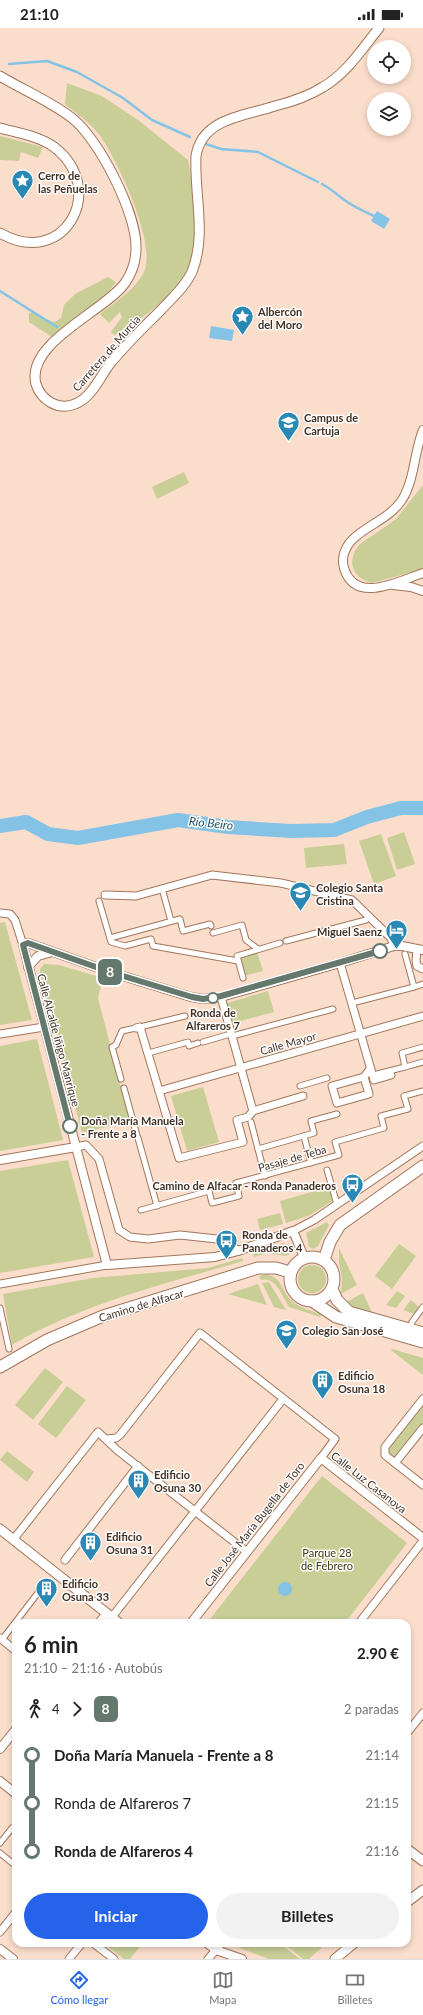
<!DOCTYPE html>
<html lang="es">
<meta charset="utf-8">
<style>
body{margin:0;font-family:Lato,sans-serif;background:#f2f2f2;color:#222;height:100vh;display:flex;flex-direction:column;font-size:15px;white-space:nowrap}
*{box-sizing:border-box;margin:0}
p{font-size:13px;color:#767676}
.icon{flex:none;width:22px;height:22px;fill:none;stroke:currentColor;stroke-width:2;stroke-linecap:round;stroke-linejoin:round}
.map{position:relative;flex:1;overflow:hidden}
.panel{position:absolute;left:12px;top:1591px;width:399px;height:328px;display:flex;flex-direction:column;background:#fff;border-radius:12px;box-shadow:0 2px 6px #0003}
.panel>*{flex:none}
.badge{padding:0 8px;border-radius:6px;font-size:14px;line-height:26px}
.fabs{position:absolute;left:367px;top:12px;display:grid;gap:8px}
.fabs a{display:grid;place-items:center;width:44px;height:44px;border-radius:50%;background:#fff;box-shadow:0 2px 6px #0003;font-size:20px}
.map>.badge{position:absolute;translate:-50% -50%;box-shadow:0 0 0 2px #fff}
.legs{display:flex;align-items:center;gap:6px;height:44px;padding:0 12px;font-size:13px}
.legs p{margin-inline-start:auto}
.head{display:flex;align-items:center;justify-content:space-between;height:68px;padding:0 12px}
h1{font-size:22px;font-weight:700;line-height:30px}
.action{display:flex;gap:8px;margin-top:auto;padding:8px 12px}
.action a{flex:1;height:46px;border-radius:24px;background:#2563eb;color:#fff;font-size:16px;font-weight:700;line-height:46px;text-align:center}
.action a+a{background:#f2f2f2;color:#222}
ul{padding:0 12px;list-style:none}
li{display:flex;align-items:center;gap:14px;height:48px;font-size:15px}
li i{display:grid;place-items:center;width:6px;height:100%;margin:0 5px;background:currentColor}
li i::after{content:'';width:10px;height:10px;margin:-5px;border:3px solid;border-radius:50%;background:#fff}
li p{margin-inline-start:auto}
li:first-child i{background:linear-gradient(#0000 50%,currentColor 0)}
li:last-child i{background:linear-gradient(currentColor 50%,#0000 0)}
.status{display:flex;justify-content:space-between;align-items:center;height:28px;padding:0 20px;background:#fff;direction:ltr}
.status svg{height:11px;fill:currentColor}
.menu{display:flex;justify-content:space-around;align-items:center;height:56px;border-top:1px solid #e0e0e0;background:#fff;font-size:11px;color:#767676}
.menu a{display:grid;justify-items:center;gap:2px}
.menu .selected{color:#2563eb}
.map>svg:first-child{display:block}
.green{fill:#c8ce96}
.water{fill:#84c3e6}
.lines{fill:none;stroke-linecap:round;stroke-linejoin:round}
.stream{stroke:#84c3e6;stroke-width:2.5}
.river{stroke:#84c3e6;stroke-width:14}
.pedestrian-casing{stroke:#a2765b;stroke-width:7}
.minor-casing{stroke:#a2765b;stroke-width:9}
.tertiary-casing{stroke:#a2765b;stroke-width:10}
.secondary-casing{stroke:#a2765b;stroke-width:11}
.primary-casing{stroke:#a2765b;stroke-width:13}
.pedestrian{stroke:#fff;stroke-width:5}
.minor{stroke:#fff;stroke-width:7}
.tertiary{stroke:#fff;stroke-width:8}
.secondary{stroke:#fff;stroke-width:9}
.primary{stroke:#fff;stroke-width:11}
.line-1-casing{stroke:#fff;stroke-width:9}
.line-1{stroke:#64786e;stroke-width:6}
.stop-1-dot{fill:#fff;stroke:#64786e;stroke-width:2}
.labels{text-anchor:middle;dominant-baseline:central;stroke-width:3;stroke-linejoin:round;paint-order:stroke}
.poi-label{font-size:11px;font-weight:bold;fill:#443125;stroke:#fff;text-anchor:start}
.street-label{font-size:11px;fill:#443125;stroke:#fff}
.stop-label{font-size:11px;font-weight:bold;fill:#443125;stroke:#fff}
.park-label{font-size:11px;fill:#3c3f11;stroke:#fff}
.water-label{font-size:12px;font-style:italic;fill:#22536b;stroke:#fff}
</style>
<div class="status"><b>21:10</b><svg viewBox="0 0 49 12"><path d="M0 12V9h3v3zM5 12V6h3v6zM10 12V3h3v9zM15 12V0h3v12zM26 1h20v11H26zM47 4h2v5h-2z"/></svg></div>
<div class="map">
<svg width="423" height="1931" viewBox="0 0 423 1931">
<rect width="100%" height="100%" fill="#fbddcb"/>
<g class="green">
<path d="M67,55L102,68L138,92L188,132C194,164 203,212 188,242C179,258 163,273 148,285C138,293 125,299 115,307L111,304L122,289L120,284L109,295L100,286C115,274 135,262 144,244C157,216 118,134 101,109C91,95 77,86 65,76Z"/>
<path d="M0,108L43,119L38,130L21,124L19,133L0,132Z"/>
<path d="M108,249L116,254L109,263L52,309L29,294V285L32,284L43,291L55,294L61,290L64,277L75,266Z"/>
<path d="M184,444L189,455L157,471L152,459Z"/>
<path d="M423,457V552L409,545L372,555C352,550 346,533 359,517L396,491Z"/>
<path d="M404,804L415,836L397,842L387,810Z"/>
<path d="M381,806L396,848L374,856L359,813Z"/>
<path d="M344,816L347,836L306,840L304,820Z"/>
<path d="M5,894L32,992L0,997V895Z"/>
<path d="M257,924L263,943L244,948L239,930Z"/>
<path d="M44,936L59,937L103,950L98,970L130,1093L82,1105L40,946V941Z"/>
<path d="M268,963L274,984L233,995L227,975Z"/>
<path d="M37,1011L63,1112L0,1123V1018Z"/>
<path d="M203,1059L219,1114L187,1123L171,1068Z"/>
<path d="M68,1132L94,1229L0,1245V1143Z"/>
<path d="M329,1159L334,1172L308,1188L286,1195L280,1173Z"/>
<path d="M280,1185L283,1196L260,1202L257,1191Z"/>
<path d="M327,1194L329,1197L318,1218L313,1221L309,1219L306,1205Z"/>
<path d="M283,1215L288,1217L291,1224L290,1226L286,1228L267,1225L254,1229L253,1226Z"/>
<path d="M399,1216L416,1228L392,1261L375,1248Z"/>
<path d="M339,1220L357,1257L341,1266L342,1250L339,1235Z"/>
<path d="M242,1230L243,1233C165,1256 83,1275 12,1317L3,1266L93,1250L208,1240Z"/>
<circle cx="312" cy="1251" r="14"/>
<path d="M266,1246C285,1252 279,1260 291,1272C298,1280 312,1282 322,1287L320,1289L289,1279C282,1268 276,1248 261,1252L259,1248Z"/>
<path d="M269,1254L286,1282L274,1279L262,1255Z"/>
<path d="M258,1256L267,1277L228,1266Z"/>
<path d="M397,1263L405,1268L396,1280L386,1277Z"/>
<path d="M363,1265L373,1286L353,1280L346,1274Z"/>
<path d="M411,1272L419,1279L414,1286L403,1282Z"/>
<path d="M392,1321L423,1330V1347L391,1322Z"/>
<path d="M45,1340L63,1354L33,1392L15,1377Z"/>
<path d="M67,1358L86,1372L56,1410L38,1396Z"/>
<path d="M423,1374V1397L397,1430H393L387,1425L386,1421Z"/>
<path d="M7,1423L34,1444L27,1454L0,1432Z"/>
<path d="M322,1448L407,1515L345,1595H207Z"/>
<path d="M103,1915H143L130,1931H124Z"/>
<path d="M237,1915H279L300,1931H269L234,1918Z"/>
<path d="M283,1915H327L309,1931H303Z"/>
</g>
<g class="water">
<path d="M377,183L390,191L384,201L371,193Z"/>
<path d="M211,298L234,302L232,313L209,310Z"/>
<circle cx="285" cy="1561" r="7"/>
</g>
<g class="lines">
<g class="stream">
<path d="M9,36L47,33L77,44L123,70L152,92L190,109"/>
<path d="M206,116L221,121L258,124L318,154"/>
<path d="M322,156C330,160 335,165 343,171C352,178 363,183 374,188"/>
<path d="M0,263L57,299"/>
</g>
<path class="river" d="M0,798L26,794L48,806L78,810L178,792L228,799L291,803L334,802L367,789L401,780H423"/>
<defs>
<g id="pedestrian">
<path d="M163,864L171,893"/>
<path d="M99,873L111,914L125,918L151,911L153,918L238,933"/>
<path d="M213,905L242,897L246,912L258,921"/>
<path d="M110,910L180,891L183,903L210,896L211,898"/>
<path d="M286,913L366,892"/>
<path d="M243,950L237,928L280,915"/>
<path d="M414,959L423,956"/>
<path d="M356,974L414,959L405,926"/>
<path d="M140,999L185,988"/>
<path d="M236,1007L333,981"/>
<path d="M203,1014L227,1007"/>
<path d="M152,1024L188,1014L189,1018L198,1015"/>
<path d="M405,1039L423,1034"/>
<path d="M377,1046L405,1039L402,1025L423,1019"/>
<path d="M121,1051L112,1019L116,1017L122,1003L136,1000"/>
<path d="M300,1058L327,1050"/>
<path d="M124,1060L137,1108"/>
<path d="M251,1094L265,1148"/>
<path d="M304,1108L311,1135"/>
<path d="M138,1110L157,1178"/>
<path d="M258,1121L314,1105L311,1093L337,1086"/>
<path d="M327,1142L336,1173"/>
<path d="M141,1182L209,1163L212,1175L239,1168L236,1155L339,1127L335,1114L384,1100L381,1088L408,1081L404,1068L423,1063"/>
<path d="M0,1280L9,1321"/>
<path d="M410,1302L412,1294L423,1279"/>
<path d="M4,1609L44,1557"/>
<path d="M0,1815L12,1800L16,1803"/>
<path d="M0,1825L16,1838"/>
</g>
<g id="minor">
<path d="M105,867L136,868L212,847L281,855L352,872L391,910L394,918"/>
<path d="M0,885L10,886L15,892L23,917"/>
<path d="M417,921L416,933L417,938L423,941"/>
<path d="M340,935L374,1052L391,1047"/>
<path d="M221,969L253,1083"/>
<path d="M136,1000L140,999L179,1130L243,1114L237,1092L248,1089L253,1083L303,1068"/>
<path d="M0,1006L44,999"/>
<path d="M364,1049L369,1066L337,1075L332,1058L364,1049L370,1041"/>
<path d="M159,1063L423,988"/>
<path d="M76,1119L86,1117L99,1131L119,1202L130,1209L148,1211L180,1207L226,1212L238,1223"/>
<path d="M293,1203L314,1192L423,1118"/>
<path d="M0,1256L107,1237"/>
<path d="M423,1371L385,1419V1427L395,1435L423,1400"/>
<path d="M107,1411L116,1410L120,1407L200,1305L335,1411L321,1430"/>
<path d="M395,1435L423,1457"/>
<path d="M13,1512L98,1404L117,1422L247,1524"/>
<path d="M65,1532L138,1438"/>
<path d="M112,1589L283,1371"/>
<path d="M359,1595L423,1513"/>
<path d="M0,1610L16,1623"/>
<path d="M407,1705L423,1685"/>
<path d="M0,1904L16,1884"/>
<path d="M93,1915L114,1931"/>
<path d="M69,1931L82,1915"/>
<path d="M208,1931L222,1915"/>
</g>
<g id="tertiary">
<path d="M423,402C414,424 415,451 402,472C388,492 368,496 352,512C345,519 341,530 344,540C355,577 399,553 423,545"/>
<path d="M393,557L411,559L423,563"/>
<path d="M28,939L38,928L52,924"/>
<path d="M0,1132L76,1119"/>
<path d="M304,1229L293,1203L238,1223L215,1229L107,1237L23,917L28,915L110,944L191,969L203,971L221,969L340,935L394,918H402L423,922"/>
<path d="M99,1595L107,1585"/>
<path d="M191,1595L321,1430L423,1510"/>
<path d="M0,1721L16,1701"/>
<path d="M0,1753L16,1766"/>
<path d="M207,1915L216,1922L242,1931"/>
<path d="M0,1921L13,1931"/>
</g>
<g id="secondary">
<path d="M0,48C23,62 50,73 72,90C99,111 137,186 136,220C136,232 132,245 125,255C105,283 25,315 36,356C41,372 58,383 75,376C91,370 99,351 109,337C125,317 143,300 161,282C172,270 185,259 192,244C207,206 194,167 196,128C202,90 245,88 275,78C291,74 309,68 323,59C347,45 362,21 379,0"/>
<path d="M0,100C18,105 39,108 54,119C109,161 64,242 0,205"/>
<path d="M0,1501L119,1595"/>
<path d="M407,1821L423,1833"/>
<path d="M407,1874L423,1862"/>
<path d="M335,1931L354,1915"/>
</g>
<g id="primary">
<circle cx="312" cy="1251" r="22"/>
<path d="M324,1232L330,1214L340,1197L423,1138"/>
<path d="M332,1261L337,1272L349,1284L423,1305"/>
<path d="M312,1273L336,1289L423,1314"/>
<path d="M0,1339L47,1312L103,1288L258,1240H276L290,1244"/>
</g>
</defs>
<use href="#pedestrian" class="pedestrian-casing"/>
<use href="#minor" class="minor-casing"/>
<use href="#tertiary" class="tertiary-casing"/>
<use href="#secondary" class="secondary-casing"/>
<use href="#primary" class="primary-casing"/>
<use href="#pedestrian" class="pedestrian"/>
<use href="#minor" class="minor"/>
<use href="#tertiary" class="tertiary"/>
<use href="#secondary" class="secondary"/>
<use href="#primary" class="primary"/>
</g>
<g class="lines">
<defs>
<path id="line-1" d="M70,1098L23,917L28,915L110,944L192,969L203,971L221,968L380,923"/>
</defs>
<use href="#line-1" class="line-1-casing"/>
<use href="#line-1" class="line-1"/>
</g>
<defs>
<symbol id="sight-pin" viewBox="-11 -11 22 30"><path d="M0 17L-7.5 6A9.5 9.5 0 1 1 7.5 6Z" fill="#2989b4" stroke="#fff"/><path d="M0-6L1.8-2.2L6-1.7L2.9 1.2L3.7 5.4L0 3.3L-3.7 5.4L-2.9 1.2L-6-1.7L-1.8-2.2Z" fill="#fff"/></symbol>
<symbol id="university-pin" viewBox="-11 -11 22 30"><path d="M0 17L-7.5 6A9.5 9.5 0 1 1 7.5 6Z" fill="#2989b4" stroke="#fff"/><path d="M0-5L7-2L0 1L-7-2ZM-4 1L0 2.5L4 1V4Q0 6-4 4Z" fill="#fff"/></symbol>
<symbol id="school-pin" viewBox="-11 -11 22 30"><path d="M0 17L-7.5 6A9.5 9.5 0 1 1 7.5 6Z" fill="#2989b4" stroke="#fff"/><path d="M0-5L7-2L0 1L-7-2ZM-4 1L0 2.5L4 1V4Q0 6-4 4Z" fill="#fff"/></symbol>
<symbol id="hotel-pin" viewBox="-11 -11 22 30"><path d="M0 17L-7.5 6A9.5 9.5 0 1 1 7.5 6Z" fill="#2989b4" stroke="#fff"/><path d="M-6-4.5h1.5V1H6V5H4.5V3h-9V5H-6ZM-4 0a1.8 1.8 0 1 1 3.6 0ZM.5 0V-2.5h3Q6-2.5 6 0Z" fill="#fff"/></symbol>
<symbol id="bus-pin" viewBox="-11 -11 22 30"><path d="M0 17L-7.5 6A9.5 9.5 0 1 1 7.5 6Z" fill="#2989b4" stroke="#fff"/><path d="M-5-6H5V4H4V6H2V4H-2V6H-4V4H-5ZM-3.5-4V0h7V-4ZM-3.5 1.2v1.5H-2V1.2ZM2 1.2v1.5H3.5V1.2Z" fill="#fff"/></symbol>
<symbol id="building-pin" viewBox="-11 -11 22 30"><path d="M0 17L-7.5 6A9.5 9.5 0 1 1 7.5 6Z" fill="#2989b4" stroke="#fff"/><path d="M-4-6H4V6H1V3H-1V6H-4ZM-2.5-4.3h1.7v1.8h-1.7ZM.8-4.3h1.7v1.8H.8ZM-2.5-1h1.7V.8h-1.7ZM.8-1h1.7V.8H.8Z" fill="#fff"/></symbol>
</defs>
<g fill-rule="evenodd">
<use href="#sight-pin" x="10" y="140" width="25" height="34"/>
<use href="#sight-pin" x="230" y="276" width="25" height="34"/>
<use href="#university-pin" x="276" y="382" width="25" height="34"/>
<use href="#school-pin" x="288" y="852" width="25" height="34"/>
<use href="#hotel-pin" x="384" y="890" width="25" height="34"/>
<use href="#bus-pin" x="340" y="1144" width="25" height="34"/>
<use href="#bus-pin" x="214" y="1200" width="25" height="34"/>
<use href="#school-pin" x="274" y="1290" width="25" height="34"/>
<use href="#building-pin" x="310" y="1340" width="25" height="34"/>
<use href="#building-pin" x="126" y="1440" width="25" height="34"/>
<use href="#building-pin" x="78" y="1502" width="25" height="34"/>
<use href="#building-pin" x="34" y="1548" width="25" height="34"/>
</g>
<g class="stop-1-dot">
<circle cx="380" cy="923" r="7"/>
<circle cx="213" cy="970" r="5"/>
<circle cx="70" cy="1098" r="7"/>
</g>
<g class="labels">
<g class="poi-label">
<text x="38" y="147">Cerro de<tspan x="38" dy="13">las Peñuelas</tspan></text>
<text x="258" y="283">Albercón<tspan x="258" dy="13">del Moro</tspan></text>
<text x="304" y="389">Campus de<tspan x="304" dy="13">Cartuja</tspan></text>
<text x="316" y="859">Colegio Santa<tspan x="316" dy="13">Cristina</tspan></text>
<text x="382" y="903" text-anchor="end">Miguel Saenz</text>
<text x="336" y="1157" text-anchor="end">Camino de Alfacar - Ronda Panaderos</text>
<text x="242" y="1206">Ronda de<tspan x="242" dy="13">Panaderos 4</tspan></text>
<text x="302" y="1302">Colegio San José</text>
<text x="338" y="1347">Edificio<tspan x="338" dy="13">Osuna 18</tspan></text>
<text x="154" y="1446">Edificio<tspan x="154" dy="13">Osuna 30</tspan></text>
<text x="106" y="1508">Edificio<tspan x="106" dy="13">Osuna 31</tspan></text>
<text x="62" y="1555">Edificio<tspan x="62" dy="13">Osuna 33</tspan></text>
</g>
<g class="street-label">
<text transform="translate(106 325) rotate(-49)">Carretera de Murcia</text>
<text transform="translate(59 1012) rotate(75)">Calle Alcalde Iñigo Manrique</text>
<text transform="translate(288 1015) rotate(-16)">Calle Mayor</text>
<text transform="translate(292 1130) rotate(-16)">Pasaje de Teba</text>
<text transform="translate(141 1277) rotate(-17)">Camino de Alfacar</text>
<text transform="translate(369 1454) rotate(38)">Calle Luz Casanova</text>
<text transform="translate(254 1496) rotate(-52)">Calle José María Bugella de Toro</text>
</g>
<g class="stop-label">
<text x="213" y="984">Ronda de<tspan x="213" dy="13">Alfareros 7</tspan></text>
<text x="81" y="1092" text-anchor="start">Doña María Manuela<tspan x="81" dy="13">- Frente a 8</tspan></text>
</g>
<g class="park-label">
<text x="327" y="1524">Parque 28<tspan x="327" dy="13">de Febrero</tspan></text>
</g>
<g class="water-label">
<text transform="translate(211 795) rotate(6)">Río Beiro</text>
</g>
</g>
</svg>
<div class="fabs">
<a><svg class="icon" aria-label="locate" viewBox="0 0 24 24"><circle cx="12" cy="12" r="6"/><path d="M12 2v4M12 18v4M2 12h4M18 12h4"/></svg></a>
<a><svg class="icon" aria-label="layers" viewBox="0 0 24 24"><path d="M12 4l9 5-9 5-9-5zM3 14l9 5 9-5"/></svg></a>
</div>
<b class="badge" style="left:110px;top:944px;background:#64786e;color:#fff">8</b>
<section class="panel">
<div class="head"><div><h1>6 min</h1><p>21:10 – 21:16 · Autobús</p></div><b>2.90 €</b></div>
<div class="legs"><svg class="icon" aria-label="walk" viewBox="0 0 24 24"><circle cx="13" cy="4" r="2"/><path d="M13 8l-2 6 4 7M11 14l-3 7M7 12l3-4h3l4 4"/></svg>4<svg class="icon" aria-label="forward" viewBox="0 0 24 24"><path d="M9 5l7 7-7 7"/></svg><b class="badge" style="background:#64786e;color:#fff">8</b><p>2 paradas</p></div>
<ul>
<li><i style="color:#64786e"></i><b>Doña María Manuela - Frente a 8</b><p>21:14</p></li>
<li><i style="color:#64786e"></i><span>Ronda de Alfareros 7</span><p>21:15</p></li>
<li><i style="color:#64786e"></i><b>Ronda de Alfareros 4</b><p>21:16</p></li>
</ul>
<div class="action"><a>Iniciar</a><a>Billetes</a></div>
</section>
</div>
<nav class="menu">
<a class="selected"><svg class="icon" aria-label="directions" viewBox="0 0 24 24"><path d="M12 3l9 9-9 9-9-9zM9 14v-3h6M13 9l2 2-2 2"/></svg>Cómo llegar</a>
<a><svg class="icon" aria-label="map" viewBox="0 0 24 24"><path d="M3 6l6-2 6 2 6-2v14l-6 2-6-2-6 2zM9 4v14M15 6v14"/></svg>Mapa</a>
<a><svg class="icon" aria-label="tickets" viewBox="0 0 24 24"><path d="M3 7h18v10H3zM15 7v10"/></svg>Billetes</a>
</nav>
